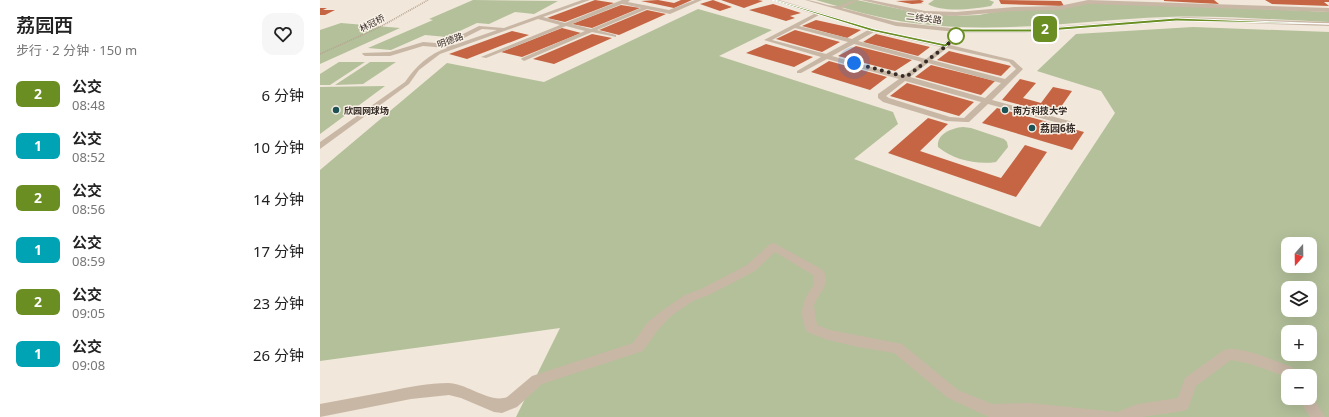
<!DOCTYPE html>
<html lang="zh">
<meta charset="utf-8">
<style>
body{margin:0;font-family:"Noto Sans","Noto Sans SC",sans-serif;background:#f6f6f6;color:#222;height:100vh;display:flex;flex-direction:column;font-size:15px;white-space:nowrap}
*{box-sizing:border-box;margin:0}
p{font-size:13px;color:#767676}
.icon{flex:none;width:22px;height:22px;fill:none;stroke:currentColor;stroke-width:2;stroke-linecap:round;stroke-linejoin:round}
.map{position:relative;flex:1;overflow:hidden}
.sheet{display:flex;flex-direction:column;background:#fff;width:320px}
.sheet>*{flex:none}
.badge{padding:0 8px;border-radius:6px;font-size:14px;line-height:26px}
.needle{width:26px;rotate:200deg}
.controls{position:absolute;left:961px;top:237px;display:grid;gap:8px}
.controls a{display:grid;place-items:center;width:36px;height:36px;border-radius:8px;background:#fff;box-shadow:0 4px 16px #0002;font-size:20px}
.you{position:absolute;width:20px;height:20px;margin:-10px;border:3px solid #fff;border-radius:50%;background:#1a73e8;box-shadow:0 0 0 6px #1a73e833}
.map>.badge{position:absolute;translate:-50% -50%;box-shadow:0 0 0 2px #fff}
.round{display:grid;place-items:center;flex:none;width:42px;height:42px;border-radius:12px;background:#f6f6f6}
.headline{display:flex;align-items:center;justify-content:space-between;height:68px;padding:0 16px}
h1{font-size:19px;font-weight:600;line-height:30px}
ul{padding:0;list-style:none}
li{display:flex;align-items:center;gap:12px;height:52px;padding:0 16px}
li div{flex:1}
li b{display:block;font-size:15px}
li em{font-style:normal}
li .badge{min-width:44px;font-weight:700;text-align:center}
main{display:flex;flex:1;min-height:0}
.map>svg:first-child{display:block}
.green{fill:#b3c09a;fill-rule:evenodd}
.building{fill:#c56544}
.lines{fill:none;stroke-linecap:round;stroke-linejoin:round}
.path{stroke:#b5a190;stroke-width:1.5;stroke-dasharray:1 1;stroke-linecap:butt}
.minor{fill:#c9b7a6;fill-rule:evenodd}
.line{fill:#6b8e23;stroke:#fff}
.walk{stroke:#352c27;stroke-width:4;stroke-dasharray:0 7.2}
.stop-dot{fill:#fff;stroke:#6b8e23;stroke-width:2}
.poi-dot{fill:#1d5256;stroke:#f9f1e6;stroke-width:1.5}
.labels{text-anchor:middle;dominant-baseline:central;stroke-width:3;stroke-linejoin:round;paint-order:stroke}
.far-street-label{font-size:9px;fill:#352c27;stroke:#f9f1e6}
.far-poi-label{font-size:9px;font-weight:bold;fill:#352c27;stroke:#f9f1e6;text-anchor:start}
.poi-label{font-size:10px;font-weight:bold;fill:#352c27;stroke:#f9f1e6;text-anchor:start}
</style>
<main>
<section class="sheet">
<div class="headline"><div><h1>荔园西</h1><p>步行 · 2 分钟 · 150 m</p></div><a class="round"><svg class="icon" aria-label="heart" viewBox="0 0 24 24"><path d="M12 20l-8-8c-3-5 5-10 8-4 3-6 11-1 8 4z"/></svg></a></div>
<ul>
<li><span class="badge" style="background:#6b8e23;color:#fff">2</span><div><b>公交</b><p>08:48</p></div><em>6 分钟</em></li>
<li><span class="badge" style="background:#00a3b4;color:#fff">1</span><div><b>公交</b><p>08:52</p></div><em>10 分钟</em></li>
<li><span class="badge" style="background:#6b8e23;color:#fff">2</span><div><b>公交</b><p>08:56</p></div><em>14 分钟</em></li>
<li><span class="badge" style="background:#00a3b4;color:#fff">1</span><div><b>公交</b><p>08:59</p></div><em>17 分钟</em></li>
<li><span class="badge" style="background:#6b8e23;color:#fff">2</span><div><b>公交</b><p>09:05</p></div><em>23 分钟</em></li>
<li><span class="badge" style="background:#00a3b4;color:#fff">1</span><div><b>公交</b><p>09:08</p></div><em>26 分钟</em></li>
</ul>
</section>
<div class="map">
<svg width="1009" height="417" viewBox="0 0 1009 417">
<rect width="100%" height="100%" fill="#f1e7da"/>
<g class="green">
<path d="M153,0L238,1L214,14L195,12L169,24L157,23L127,37L105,35L71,50L48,48L113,20L109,19Z"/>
<path d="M496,0H537L589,11L634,16L659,15L685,10H730L761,3H812L1009,12V22C955,20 900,15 846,17C762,20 677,35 593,23C560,19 528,9 496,0Z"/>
<path d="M614,0H669L674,2L671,6C655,9 622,13 608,4Z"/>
<path d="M378,9L452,30L399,56L573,112L578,124L534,159L720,227L795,113L781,91L717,71L756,34L873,27L1009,32V417H196L240,328L0,361V170L127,63L224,82ZM968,244H990V266H968ZM968,288H990V310H968ZM968,332H990V354H968ZM968,376H990V398H968Z"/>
<path d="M21,23L80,28L0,64V30Z"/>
<path d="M19,62H45L10,85H0V74Z"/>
<path d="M50,62H76L43,84L15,85Z"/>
<path d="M65,86L0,134V87Z"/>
<path d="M643,127L651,128L684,139L687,142L688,147L676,162C657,165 634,160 618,147C616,134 632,128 643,127Z"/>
</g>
<g class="building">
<path d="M275,0L294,3L245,22L227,18Z"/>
<path d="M338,0L354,3L361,0H372L354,8L321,1Z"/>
<path d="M393,0L412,7L400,11L380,4Z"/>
<path d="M401,0H438L443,1L424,8Z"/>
<path d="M600,0L604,1L601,3H604L592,4L576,1Z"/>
<path d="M679,0L741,1L744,6L681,4Z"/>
<path d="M844,0H894L899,4L844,1Z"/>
<path d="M945,0H1009V2H1004L1009,6L952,4Z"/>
<path d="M453,4L481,13L470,16L475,18L466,21L429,10Z"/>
<path d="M301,5L320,8L272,28L252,24Z"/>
<path d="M0,8H7L3,10H15L5,15H0Z"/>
<path d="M327,10L346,14L299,35L279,30Z"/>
<path d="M496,20L541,30L527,38L482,26Z"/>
<path d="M242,28L261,33L202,57L181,52Z"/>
<path d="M475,30L520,42L502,52L456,39Z"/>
<path d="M192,31L209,35L147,59L129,54Z"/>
<path d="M272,34L292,38L234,64L213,59Z"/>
<path d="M556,34L610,47L598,56L543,42Z"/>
<path d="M446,44L493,57L474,67L426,53Z"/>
<path d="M536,46L592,60L575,71L518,56Z"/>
<path d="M629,51L691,66L681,76L617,60Z"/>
<path d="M509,61L567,77L550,90L491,72Z"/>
<path d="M611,65L675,81L661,95L595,77Z"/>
<path d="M700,79L716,83L703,98L721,103L733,87L752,91L736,114L682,100Z"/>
<path d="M587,83L654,102L639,116L570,96Z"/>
<path d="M677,108L764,132L752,150L662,123Z"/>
<path d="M608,118L628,124L600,151L681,178L705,145L727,152L696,197L568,153Z"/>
</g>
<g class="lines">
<path class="path" d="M0,54L60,27L108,0"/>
<g class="minor">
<path d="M262,0H270L223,17L245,23L302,0H310L308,2L349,10L375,0H382L350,14L327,9L277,30L296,35V37L272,32L204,61L201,59L202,58L265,31L246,26L166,58L161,57L240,25L218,19L120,54L99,70L89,84L0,149V142L85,82C96,66 109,54 127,48L103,46L70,56H45L42,54L43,53L70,52L103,42L128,44L129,41L159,26L184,28ZM302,4L321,8L271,29L252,24ZM162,29L177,30L134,45V43Z"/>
<path d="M451,0H459L554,29L624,44L636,32L576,26L485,0C495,0 509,7 517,6C525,5 530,0 539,0L522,8L576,22L640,29H705L863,17L1009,22V26L863,21L705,33H642L630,45L693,60L703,69L672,100L753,122L754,124L750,126L668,104L649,122H646L626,121L563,102L558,98V94L579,79L507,59L481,73H477V71L501,57L444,40L494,14ZM499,15L548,30L532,39L479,26ZM475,28L528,42L506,54L452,40ZM554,32L621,47L606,59L538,41ZM534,44L602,62L583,76L512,56ZM627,48L689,62L696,69L685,79L612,60ZM608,63L681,83L665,98L590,77ZM585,81L661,102L644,118L630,117L569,98L566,96Z"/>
<path d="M541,0H551L605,11L636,12L694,7L739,6L768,0L1009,8V12L768,4L739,10L694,11L636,16L605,15Z"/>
<path d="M454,243L503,270C512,286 498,292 494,306L497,325L510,330L582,344L638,390L672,404L710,403L797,412L818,404L858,398L865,378L904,350C920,345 955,361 972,367L977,376H968V381L965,380L962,375L927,363L911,360L876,386L868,409L863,411L822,417H669L628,398L574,353L538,347L508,340L487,332C478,314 482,300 494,285L493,275L455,252L435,271L389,295L373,301L351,316L338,330L323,351L222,384L197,407L182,413L174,412L141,398L129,395L91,399L0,417V404C23,400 47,395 70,391C89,387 109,383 128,383C147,383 170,404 187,397L212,376L313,343L328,322L343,310L365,295L381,289L427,265L450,244Z"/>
<path d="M990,393L1005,417H990L978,398H990Z"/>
</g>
</g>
<path class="line" d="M452,0H455L554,29L625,44L640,29H716L856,18L1009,24L856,21L716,32H641L626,47L551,31Z"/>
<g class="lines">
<path class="walk" d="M534,63L586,77L626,46L637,35L636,36"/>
</g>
<circle class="stop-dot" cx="636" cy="36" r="8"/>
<g class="poi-dot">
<circle cx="16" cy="110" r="4"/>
<circle cx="685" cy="110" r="4"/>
<circle cx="712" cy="128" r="4"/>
</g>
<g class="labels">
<g class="far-street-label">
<text transform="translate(604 18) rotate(7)">二线关路</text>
<text transform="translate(52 23) rotate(-27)">林冠桥</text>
<text transform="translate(130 40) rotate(-20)">明德路</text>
</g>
<g class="far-poi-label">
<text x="24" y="110">欣园网球场</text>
<text x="693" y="110">南方科技大学</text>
</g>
<g class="poi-label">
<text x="720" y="128">荔园6栋</text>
</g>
</g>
</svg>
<div class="controls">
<a><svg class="needle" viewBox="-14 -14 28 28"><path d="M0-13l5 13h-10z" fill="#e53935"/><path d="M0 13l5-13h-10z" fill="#767676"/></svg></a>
<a><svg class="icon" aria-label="layers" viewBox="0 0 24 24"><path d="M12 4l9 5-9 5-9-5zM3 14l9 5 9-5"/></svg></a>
<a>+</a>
<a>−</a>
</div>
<div class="you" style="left:534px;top:63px"></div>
<b class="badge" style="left:725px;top:29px;background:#6b8e23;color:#fff">2</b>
</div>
</main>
